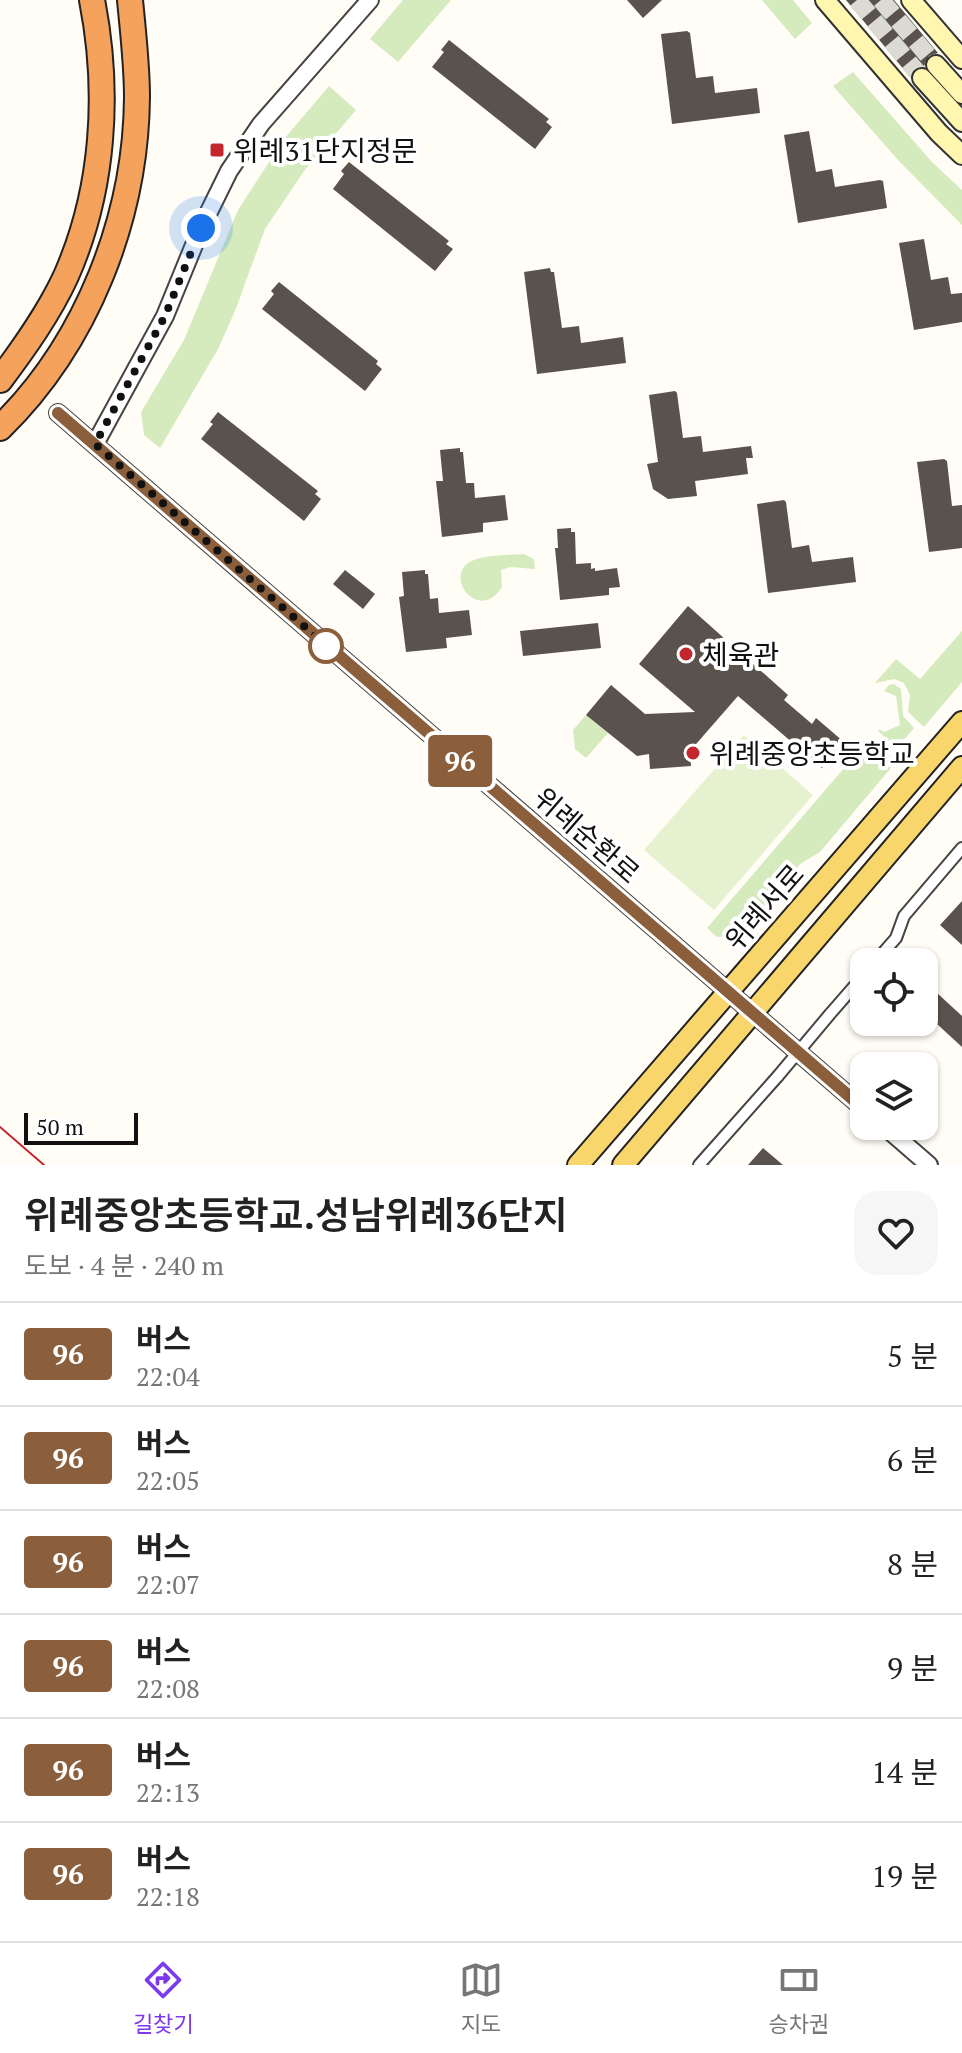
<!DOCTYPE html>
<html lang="ko">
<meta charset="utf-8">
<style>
body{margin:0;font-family:"PT Serif","Noto Sans KR",serif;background:#f6f6f6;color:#222;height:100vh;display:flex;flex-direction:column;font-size:30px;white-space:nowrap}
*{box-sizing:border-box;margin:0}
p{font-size:26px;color:#767676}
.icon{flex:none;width:44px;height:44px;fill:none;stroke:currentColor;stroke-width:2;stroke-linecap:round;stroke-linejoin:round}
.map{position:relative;height:1165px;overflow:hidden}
.sheet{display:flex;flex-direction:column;background:#fff;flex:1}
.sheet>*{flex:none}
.badge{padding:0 16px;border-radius:6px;font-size:28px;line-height:52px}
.controls{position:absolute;left:850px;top:948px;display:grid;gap:16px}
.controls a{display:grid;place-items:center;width:88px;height:88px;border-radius:16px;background:#fff;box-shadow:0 2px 6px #0004;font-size:40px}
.scale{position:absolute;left:24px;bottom:20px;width:114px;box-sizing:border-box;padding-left:8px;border:4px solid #111;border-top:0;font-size:22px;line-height:28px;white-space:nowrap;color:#111;-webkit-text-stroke:6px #fff;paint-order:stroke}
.you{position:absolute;width:40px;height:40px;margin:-20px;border:6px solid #fff;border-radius:50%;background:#1a73e8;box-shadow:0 0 0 12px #1a73e833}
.map>.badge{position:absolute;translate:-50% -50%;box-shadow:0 0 0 4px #fff}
.round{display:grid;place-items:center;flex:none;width:84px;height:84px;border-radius:24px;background:#f6f6f6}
.overview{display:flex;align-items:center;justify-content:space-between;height:136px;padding:0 24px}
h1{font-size:38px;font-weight:600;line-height:60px}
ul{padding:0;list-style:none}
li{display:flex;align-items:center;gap:24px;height:104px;padding:0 24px;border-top:2px solid #e0e0e0}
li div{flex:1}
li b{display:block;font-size:30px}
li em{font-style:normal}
li .badge{min-width:88px;font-weight:700;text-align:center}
.tab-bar{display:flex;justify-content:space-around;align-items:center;height:112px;border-top:2px solid #e0e0e0;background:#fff;font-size:22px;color:#767676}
.tab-bar a{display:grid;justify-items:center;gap:4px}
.tab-bar .active{color:#7c3aed}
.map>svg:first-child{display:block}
.green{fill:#d5ebbd}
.pitch{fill:#e6f2cf}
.building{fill:#5a524d}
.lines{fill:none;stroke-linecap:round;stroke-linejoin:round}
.secondary-tunnel{stroke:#dbdad3;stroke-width:18;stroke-dasharray:18 9;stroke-linecap:butt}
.pedestrian-casing{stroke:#444;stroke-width:14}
.tertiary-casing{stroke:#444;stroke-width:20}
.secondary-casing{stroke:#333;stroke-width:22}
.primary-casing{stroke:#222;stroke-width:24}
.motorway-casing{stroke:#222;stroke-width:28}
.pedestrian{stroke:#fff;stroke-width:10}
.tertiary{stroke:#fff;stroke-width:16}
.secondary{stroke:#fff6b0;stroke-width:18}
.primary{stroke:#f9d66b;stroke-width:20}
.motorway{stroke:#f5a25d;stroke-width:24}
.tram{stroke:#c4262e;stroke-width:2}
.pedestrian-bridge-casing{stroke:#444;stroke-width:14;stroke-linecap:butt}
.pedestrian-bridge{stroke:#fff;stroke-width:10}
.line-casing{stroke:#fff;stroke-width:18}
.line{stroke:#8b5e3c;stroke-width:12}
.walk{stroke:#111;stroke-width:8;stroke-dasharray:0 14.4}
.poi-dot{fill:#c4262e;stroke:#fff;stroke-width:3}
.stop-dot{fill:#fff;stroke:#8b5e3c;stroke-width:4}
.labels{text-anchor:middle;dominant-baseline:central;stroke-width:8;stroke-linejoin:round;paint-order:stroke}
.poi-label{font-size:28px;fill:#111;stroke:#fff;text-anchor:start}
.street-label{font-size:28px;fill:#111;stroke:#fff}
</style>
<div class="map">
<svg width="962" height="1165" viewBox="0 0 962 1165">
<rect width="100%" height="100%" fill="#fffdf5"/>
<g class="green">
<path d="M403,0H451L398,62L370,39Z"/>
<path d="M762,0H793L812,23L795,39Z"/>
<path d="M853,72L932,162L962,190V225L899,161L833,86Z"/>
<path d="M329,86L356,110L304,171L265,229L235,311L218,349L160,448L144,435L141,412L184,340L238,210L284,139Z"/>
<path d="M524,554L534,559L535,569L510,567L501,570L502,587C478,625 440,573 474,560C485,555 509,555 524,554Z"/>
<path d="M962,631V682L924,727L908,712L910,695L904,683L894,679L875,683L896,659L920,679Z"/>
<path d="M889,685L894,684L901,689L903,716L914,728L897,748L878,731L879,729L884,732L900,725L896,696L884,691Z"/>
<path d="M586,715L608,733L586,758L575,749L573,730Z"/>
<path d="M869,739L896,762L820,852L800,864L739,935L717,937L707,928Z"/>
</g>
<path class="pitch" d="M744,735L813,795L714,910L644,850Z"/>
<g class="building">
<path d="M627,0H662L643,18Z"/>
<path d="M846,0H894L938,53L929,56L924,66L915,69L910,77Z"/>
<path d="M687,31L690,33L696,78L713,76L715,93L757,88L760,113L672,124L661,34Z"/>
<path d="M449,40L549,119L546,122L552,127L535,149L432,67L444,52L441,50Z"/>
<path d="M809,131L816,172L832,169L835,187L880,180L883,181L887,208L798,223L784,135Z"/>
<path d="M349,162L449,241L446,244L453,249L435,271L333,189L344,174L341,171Z"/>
<path d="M924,239L931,280L948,277L951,294L962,293V322L914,330L899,243Z"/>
<path d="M550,268L551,272H554L562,328L579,326L581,343L623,337L626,363L537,374L524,272Z"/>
<path d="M279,282L378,361L376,364L382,369L365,391L262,309L274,294L271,291Z"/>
<path d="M675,391L677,393L683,438L701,436L703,452L751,446L753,458H746L748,474L695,481L697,496L668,499L653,489L647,464L658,462L649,395Z"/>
<path d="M218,412L318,491L315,494L321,499L304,521L201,439L213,424L210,422Z"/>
<path d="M460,448V452H463L466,483H474L475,498L505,495L508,520L483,523V532L442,537L436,481H443L440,450Z"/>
<path d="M944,459L947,461L952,506L962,505V548L929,552L917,462Z"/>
<path d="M784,500L786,502L792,548L809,545L812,562L853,557L856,582L768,593L757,504Z"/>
<path d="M571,528V532H575L576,564L591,563V569L595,568V571L617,568L620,587L609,588V595L560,600L555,548H558L557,529Z"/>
<path d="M345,570L375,594L363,609L333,584Z"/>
<path d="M425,570V574H428L430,599L438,598L439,613L469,610L472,635L446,638L447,648L406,652L399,597L404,596L402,572Z"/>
<path d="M688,606L788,695L784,700L812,724L816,718L844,742L822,768L738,696L690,751L691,766L650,769L649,754L637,756L586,715L611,685L645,714L695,712L639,664Z"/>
<path d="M598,623L601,648L523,656L520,631Z"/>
<path d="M962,901V945L940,925Z"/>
<path d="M924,981L962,1016V1047L924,1012Z"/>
<path d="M763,1148L783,1165H748Z"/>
</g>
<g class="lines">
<g class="secondary-tunnel">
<path d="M857,0L922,78"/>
<path d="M881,0L936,65"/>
</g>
<defs>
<g id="pedestrian">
<path d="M875,962L896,938L904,916L962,848"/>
<path d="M830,1014L864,975"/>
<path d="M699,1165L778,1076"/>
</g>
<g id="tertiary">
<path d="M58,413L864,1109"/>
<path d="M95,444L165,316L201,228L229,171L261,124L370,0"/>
<path d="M884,1126L929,1165"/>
</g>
<g id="secondary">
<path d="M825,0L939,133L962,155"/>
<path d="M911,0L962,59"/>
<path d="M936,65L962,94"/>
<path d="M922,78L962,122"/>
</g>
<g id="primary">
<path d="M578,1165L962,722"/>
<path d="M623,1165L962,767"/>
</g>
<g id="motorway">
<path d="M0,380C24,348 49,313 66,276C104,190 110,92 92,0"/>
<path d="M0,428C87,343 136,218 137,97C137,65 133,32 130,0"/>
</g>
</defs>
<use href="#pedestrian" class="pedestrian-casing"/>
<use href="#tertiary" class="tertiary-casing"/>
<use href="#secondary" class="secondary-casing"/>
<use href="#primary" class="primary-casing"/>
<use href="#motorway" class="motorway-casing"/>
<use href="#pedestrian" class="pedestrian"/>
<use href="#tertiary" class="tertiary"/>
<use href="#secondary" class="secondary"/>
<use href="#primary" class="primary"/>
<use href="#motorway" class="motorway"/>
<path class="tram" d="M0,1127L44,1165"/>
<defs>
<path id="pedestrian-bridge" d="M778,1076L830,1014"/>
</defs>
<use href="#pedestrian-bridge" class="pedestrian-bridge-casing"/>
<use href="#pedestrian-bridge" class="pedestrian-bridge"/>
</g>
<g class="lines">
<defs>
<path id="line" d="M58,413L864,1109"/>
</defs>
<use href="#line" class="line-casing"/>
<use href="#line" class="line"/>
<path class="walk" d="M201,228L165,316L95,444L328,647L326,646"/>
</g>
<g class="poi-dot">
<rect x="209" y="142" width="16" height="16" rx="4"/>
<circle cx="686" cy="654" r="8"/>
<circle cx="693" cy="753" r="8"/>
</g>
<circle class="stop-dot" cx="326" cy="646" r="16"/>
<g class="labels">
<g class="poi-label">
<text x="233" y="150">위례31단지정문</text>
<text x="702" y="654">체육관</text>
<text x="709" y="753">위례중앙초등학교</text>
</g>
<g class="street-label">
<text transform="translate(587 835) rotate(41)">위례순환로</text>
<text transform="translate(764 907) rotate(-49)">위례서로</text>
</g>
</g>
</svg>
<div class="controls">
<a><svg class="icon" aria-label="locate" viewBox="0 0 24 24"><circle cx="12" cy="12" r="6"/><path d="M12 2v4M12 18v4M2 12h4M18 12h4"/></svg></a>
<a><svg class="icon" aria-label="layers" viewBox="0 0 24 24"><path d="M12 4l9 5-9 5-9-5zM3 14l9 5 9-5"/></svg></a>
</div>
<div class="scale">50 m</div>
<div class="you" style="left:201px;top:228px"></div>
<b class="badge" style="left:460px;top:761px;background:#8b5e3c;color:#fff">96</b>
</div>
<section class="sheet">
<div class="overview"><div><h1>위례중앙초등학교.성남위례36단지</h1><p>도보 · 4 분 · 240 m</p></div><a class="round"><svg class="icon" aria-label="heart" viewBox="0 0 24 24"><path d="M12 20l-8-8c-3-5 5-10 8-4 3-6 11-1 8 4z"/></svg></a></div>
<ul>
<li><span class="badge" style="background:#8b5e3c;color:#fff">96</span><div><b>버스</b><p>22:04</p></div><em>5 분</em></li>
<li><span class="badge" style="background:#8b5e3c;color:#fff">96</span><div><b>버스</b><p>22:05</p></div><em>6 분</em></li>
<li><span class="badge" style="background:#8b5e3c;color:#fff">96</span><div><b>버스</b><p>22:07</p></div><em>8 분</em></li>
<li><span class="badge" style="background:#8b5e3c;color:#fff">96</span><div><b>버스</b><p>22:08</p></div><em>9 분</em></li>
<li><span class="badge" style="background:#8b5e3c;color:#fff">96</span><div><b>버스</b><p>22:13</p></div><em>14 분</em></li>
<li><span class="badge" style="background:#8b5e3c;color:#fff">96</span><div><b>버스</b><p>22:18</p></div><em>19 분</em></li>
</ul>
</section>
<nav class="tab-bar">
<a class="active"><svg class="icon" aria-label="directions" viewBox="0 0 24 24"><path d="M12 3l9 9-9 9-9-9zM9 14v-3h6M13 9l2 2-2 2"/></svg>길찾기</a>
<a><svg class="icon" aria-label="map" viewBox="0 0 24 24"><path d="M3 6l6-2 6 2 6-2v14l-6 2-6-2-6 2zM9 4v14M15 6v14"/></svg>지도</a>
<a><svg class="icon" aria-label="tickets" viewBox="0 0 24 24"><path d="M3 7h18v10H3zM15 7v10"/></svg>승차권</a>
</nav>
